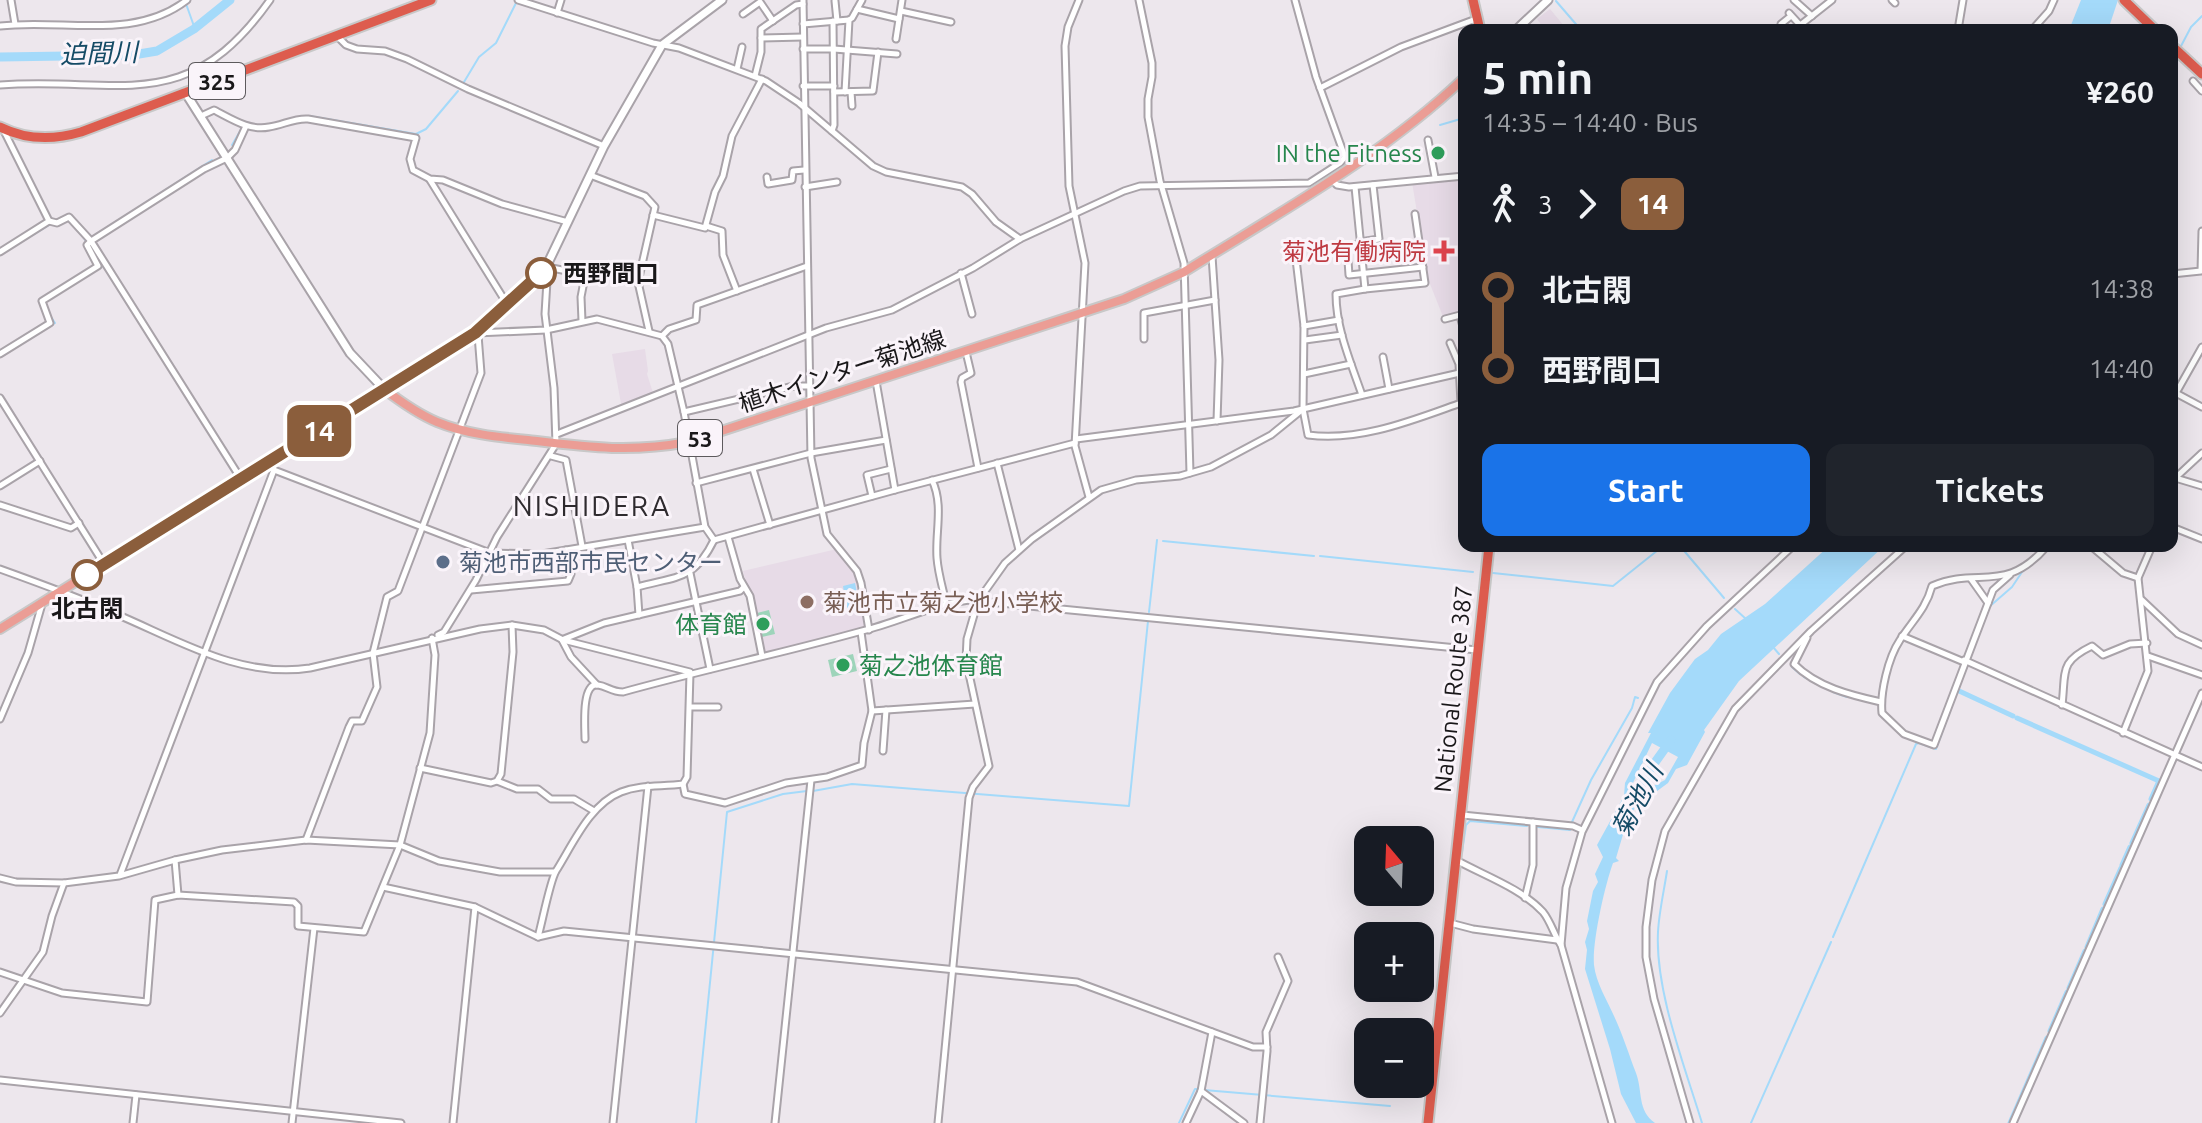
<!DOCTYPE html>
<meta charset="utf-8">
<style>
body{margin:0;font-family:Ubuntu,"Noto Sans JP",sans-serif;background:#20242c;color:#f1f3f6;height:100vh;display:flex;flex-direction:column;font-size:30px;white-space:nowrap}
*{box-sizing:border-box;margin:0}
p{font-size:26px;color:#9ea1a6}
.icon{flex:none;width:44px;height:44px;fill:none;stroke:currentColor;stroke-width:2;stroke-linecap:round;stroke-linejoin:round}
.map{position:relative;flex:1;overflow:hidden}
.side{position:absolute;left:1458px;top:24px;width:720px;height:528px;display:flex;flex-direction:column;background:#171b24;border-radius:16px;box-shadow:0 8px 32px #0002}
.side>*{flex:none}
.badge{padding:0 16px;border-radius:12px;font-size:28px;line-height:52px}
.needle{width:52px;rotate:341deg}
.buttons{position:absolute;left:1354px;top:826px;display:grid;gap:16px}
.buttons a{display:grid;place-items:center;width:80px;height:80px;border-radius:16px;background:#171b24;box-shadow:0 8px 32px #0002;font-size:40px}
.map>.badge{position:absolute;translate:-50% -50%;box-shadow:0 0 0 4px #fff}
.legs{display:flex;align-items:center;gap:12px;height:88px;padding:0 24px;font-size:26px}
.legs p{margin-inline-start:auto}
.summary{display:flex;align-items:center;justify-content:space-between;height:136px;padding:0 24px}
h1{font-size:44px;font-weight:600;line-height:60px}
.action{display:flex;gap:16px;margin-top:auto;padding:16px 24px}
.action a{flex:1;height:92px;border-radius:16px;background:#1a73e8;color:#fff;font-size:32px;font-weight:600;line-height:92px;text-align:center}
.action a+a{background:#20242c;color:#f1f3f6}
ul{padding:0 24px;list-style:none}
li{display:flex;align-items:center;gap:28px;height:80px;font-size:30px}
li i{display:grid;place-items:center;width:12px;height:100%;margin:0 10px;background:currentColor}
li i::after{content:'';width:20px;height:20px;margin:-10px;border:6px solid;border-radius:50%;background:#171b24}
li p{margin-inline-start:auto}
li:first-child i{background:linear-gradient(#0000 50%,currentColor 0)}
li:last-child i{background:linear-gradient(currentColor 50%,#0000 0)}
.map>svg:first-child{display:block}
.built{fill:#e7dbe7}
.green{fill:#9dd4ba}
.water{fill:#a4dafa;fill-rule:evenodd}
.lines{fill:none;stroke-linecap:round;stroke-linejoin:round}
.stream{stroke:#a4dafa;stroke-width:2}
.canal{stroke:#a4dafa;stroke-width:5}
.river{stroke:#a4dafa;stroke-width:9}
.street-casing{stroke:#a9a3a9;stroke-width:9}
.secondary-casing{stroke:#a9a3a9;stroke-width:11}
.primary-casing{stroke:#c8c8c8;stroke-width:12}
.highway-casing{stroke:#c8c8c8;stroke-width:13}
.street{stroke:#fff;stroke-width:5}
.secondary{stroke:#fff;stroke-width:7}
.primary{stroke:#eb9d95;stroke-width:8}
.highway{stroke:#dd5c4e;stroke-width:9}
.line-1-casing{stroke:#fff;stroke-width:18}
.line-1{stroke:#8b5e3c;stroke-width:12}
.leisure-dot{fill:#2e9e5b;stroke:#faf4fa;stroke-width:3}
.health-dot{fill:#e0444e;stroke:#faf4fa;stroke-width:3}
.stop-1-dot{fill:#fff;stroke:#8b5e3c;stroke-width:4}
.service-dot{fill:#5c6f8a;stroke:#faf4fa;stroke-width:3}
.education-dot{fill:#8d6e63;stroke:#faf4fa;stroke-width:3}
.labels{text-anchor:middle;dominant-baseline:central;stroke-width:6;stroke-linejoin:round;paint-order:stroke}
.shield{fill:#faf4fa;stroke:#5d5a5d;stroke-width:2}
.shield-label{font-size:22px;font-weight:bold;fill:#1a181a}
.leisure-label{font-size:24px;fill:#27864d;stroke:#faf4fa;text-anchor:end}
.health-label{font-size:24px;fill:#be3a42;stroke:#faf4fa;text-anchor:end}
.stop-label{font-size:24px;font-weight:bold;fill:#1a181a;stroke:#faf4fa;text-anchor:start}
.street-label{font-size:24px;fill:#1a181a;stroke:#faf4fa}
.service-label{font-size:24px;fill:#4e5e75;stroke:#faf4fa;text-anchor:start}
.education-label{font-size:24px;fill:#785e54;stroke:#faf4fa;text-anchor:start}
.water-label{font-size:26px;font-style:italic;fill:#154b66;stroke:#faf4fa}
.quarter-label{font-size:28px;letter-spacing:2px;fill:#2f2b2f;stroke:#faf4fa}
</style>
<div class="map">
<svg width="2202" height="1123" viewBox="0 0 2202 1123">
<rect width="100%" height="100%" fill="#ede7ed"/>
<g class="built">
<path d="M1550,9L1564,26L1572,25L1576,30H1545L1537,19Z"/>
<path d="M1464,178V313L1444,319L1428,279L1412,182Z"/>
<path d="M645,349L648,371L647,374L654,396L622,409L612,354Z"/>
<path d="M837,549L857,571L869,630L762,656L743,571Z"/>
</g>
<g class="green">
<path d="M769,610L775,634L758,638L753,614Z"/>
<path d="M853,654L857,671L832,677L828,660Z"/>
</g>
<g class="water">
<path d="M2081,0H2118L2108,30H2069Z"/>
<path d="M1829,546H1884L1739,681L1704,730L1705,732L1687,765L1676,769L1668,783L1630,811L1616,858L1619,861L1613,863C1605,885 1592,942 1594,965C1596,983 1607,1000 1614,1016C1623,1035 1629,1055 1636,1073C1643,1092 1637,1110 1655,1123H1636L1621,1094L1610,1049L1585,969L1587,950L1585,942L1589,929L1587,921L1593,891L1598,882L1595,874L1603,857L1597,845L1624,796L1625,783L1651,733H1648L1670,693L1695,659L1708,650L1721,634L1765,604ZM1652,743L1678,757L1665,780L1649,788L1640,798L1633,797L1629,801L1631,787Z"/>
<path d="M855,583L860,608L847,610L843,586Z"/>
</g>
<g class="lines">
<g class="stream">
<path d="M185,1L195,29"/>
<path d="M1556,1L1581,30"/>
<path d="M2180,48L2191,27L2202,16"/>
<path d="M2172,65L2176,53"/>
<path d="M464,82L479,57L496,43L516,3"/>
<path d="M280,122L309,116L416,134L426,129L458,91"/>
<path d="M1440,125L1464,118"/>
<path d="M232,145L242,128"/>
<path d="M77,229L86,241"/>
<path d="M92,237L212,160"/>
<path d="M91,248L103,266L99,268"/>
<path d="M0,255L49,225"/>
<path d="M49,314L55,323L52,324"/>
<path d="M1163,541L1314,556"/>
<path d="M1680,546L1724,598"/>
<path d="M1320,556L1473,572"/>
<path d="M1493,573L1613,586L1663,546"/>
<path d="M1989,607L2012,587L2022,572L2050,546"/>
<path d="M1735,609L1746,619"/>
<path d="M1149,612L1157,540"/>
<path d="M1773,647L1779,654"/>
<path d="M1792,667L1800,674"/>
<path d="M1804,677L1811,680"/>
<path d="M1833,692L1847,697"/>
<path d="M1854,698L1878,704"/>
<path d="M813,791L852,784L1129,806L1148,621"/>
<path d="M1572,822L1591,780L1632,708L1635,697L1638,698"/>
<path d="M1538,827L1570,830"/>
<path d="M1462,852L1466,825L1470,821L1527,826"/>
<path d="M1667,871C1664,891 1659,912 1658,932C1655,991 1685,1067 1702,1123"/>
<path d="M1833,937L1916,744L1919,743L1936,749L1950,711"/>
<path d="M1204,1090L1390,1106"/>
<path d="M696,1123L727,812L783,794L807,791"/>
<path d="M1179,1123L1195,1089H1198"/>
<path d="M1751,1123L1831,942"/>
</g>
<g class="canal">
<path d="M1957,690L2013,716"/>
<path d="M2017,718L2159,781L2151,799"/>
<path d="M2132,843L2149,805"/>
<path d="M2122,865L2130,847"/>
<path d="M2105,904L2121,868"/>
<path d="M2087,947L2103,909"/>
<path d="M2069,988L2085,951"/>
<path d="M2050,1031L2067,992"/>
<path d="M2010,1123L2047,1038"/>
</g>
<g class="river">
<path d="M0,57L133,55L157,51L194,29L230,0"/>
<path d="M1629,809L1651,768L1671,740"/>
</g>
<defs>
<g id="street">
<path d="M11,0L15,24"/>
<path d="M518,0L653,43L679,48L766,81L799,103L873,166L886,172L962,187L972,194L996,222L1020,239"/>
<path d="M803,0L811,458L827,534L857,571L861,583L869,630"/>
<path d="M1079,0L1068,27L1065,46L1069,186L1085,263L1075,446L1089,497"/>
<path d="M1139,0L1152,63V77L1148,99V117L1160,181L1184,263L1190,473"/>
<path d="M1794,0L1812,16"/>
<path d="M1892,0L1895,3"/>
<path d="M835,1L837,21"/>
<path d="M857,9L899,19"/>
<path d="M901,11L951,22"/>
<path d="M557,13L561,0"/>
<path d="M1789,13L1800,25"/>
<path d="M743,14L760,2L773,21"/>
<path d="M803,24L849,20"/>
<path d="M1781,24L1791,16"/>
<path d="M0,26C62,18 133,42 187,0"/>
<path d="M1794,30L1832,0"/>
<path d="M1958,30L1963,0"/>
<path d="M2032,30L2049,11L2054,0"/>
<path d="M337,36L346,45L357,49L385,51L407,59L468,89L604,146"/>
<path d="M761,38L803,37"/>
<path d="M896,39L902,0"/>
<path d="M803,49H834L897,54"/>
<path d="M737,69L742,47"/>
<path d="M755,76L761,52V29L796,5L803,4"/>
<path d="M2193,81L2202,91"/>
<path d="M0,85C119,76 186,119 270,0"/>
<path d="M803,86H834"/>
<path d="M1320,88L1401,47L1476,19"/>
<path d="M834,92L873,91L878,52"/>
<path d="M845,92L849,20L852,18L862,0"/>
<path d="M851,92L852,106"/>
<path d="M201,116L214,110C232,119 249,131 269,127C283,125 294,118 308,119L416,138L410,159L413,170L430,179L443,180L502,204L568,222"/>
<path d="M3,129L49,221"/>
<path d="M832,131L834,125L833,21"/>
<path d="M1428,140L1435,177"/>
<path d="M590,175L645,196L655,207L638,282L649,331"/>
<path d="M767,177L768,184L792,180L793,171L804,170"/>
<path d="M430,180L507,304"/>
<path d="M1332,180L1337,185L1349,187L1464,176"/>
<path d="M805,187L837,182"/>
<path d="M1355,187L1365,289L1336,294C1336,329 1351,363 1362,395"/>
<path d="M653,215L705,228L715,192L723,176L732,136L762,79"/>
<path d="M706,226L722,231L723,255L737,291"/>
<path d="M91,241L204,169L227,158L235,150L246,126"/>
<path d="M1360,242L1379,239L1373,185"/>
<path d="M1360,244L1347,246L1349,275L1423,267"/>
<path d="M1295,251L1304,326L1303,409L1308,435C1360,442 1413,420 1461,403L1459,364L1450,343"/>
<path d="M0,252L49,221L57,223L69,217L91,241L241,479"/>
<path d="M1212,256L1219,360L1217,421"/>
<path d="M1362,259L1421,252"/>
<path d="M547,267L577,273L616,274L639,281"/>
<path d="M961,273L972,314"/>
<path d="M582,274L585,276L581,297L582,321"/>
<path d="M2172,274L2201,271L2202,231"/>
<path d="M1365,289L1425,283L1415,214"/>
<path d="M1460,316L1464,330"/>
<path d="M1445,319L1464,314"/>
<path d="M1304,326L1339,320"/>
<path d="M476,333L546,330L597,319L662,336L668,344L684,412L705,527L714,540"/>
<path d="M662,336L669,329L696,320L697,305L807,266"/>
<path d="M1144,339V313L1215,300"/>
<path d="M1305,340L1342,335"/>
<path d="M966,352L971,373L962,378L961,382L978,468"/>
<path d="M0,354L50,323L42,301L98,266L87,245L91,241"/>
<path d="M1383,357L1389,389"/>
<path d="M1304,374L1351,364"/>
<path d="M876,381L895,490"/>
<path d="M2172,391L2202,407"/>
<path d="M2176,393L2202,347"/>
<path d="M0,398L104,564"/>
<path d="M684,412L794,386H809"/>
<path d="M557,434L826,328L892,310L973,268L1020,239L1124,191L1140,186L1309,183L1340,163L1345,157L1316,77L1295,0"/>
<path d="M1076,439L1294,411L1464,372"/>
<path d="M551,456L566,460L582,546"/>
<path d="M270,461L274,470L490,553L542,554L705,527"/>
<path d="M997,463L1019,550"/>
<path d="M753,469L770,525"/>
<path d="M2172,477L2202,486"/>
<path d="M932,480C944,505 935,532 937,558C938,573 943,589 946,603"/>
<path d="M2172,481L2202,453"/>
<path d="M696,483L811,453L886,440"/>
<path d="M0,486L40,461"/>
<path d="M872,496L867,475L891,469"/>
<path d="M0,505L71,528L79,523"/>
<path d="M2172,527L2202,539"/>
<path d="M728,537L740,579L750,596L762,656"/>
<path d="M628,540L637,587C677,576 694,581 714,540"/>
<path d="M714,540L895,490L1075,443"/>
<path d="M2091,546L2123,573L2138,578"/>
<path d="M0,569C39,583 78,597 116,614C178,640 241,679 310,668L480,629L512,625L544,630L563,640L690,672"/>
<path d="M690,573L710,669"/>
<path d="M2010,575L1993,590L1934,745L1904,734L1882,713C1880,693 1888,658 1900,640C1912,621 1926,609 1932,586C1978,566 2005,595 2047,546"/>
<path d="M1971,579L1988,603"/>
<path d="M637,587L639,615"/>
<path d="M471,590L568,581L571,574L566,550"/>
<path d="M2142,600L2178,634L2202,645"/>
<path d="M438,635L444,632L476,580L497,537L556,444L554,388L545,314L548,264"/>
<path d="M1902,636L1964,662"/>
<path d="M1807,638L1794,664C1817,687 1850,695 1881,702"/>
<path d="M564,639L604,623L740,591L744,587"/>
<path d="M562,640L571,657L597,685"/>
<path d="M2148,656L2202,675"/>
<path d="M1964,660L2202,767"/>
<path d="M2062,705C2066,671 2059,662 2092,646L2103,655L2130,644L2147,643"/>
<path d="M690,707H718"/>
<path d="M872,711L975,704"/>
<path d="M0,719L28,653L42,604"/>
<path d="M2123,733L2148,671L2138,578L2152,546"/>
<path d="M585,739C585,728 581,682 598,685C607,686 611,692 623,692C702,670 783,653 862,631C899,622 931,605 969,600L1477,650"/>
<path d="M883,751L886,710"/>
<path d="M420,768L491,783L497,781L501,774L513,652L512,625"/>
<path d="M497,781L517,789H538L551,799H574L594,811"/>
<path d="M683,784L685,794L725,803L786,783L827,777L862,765L864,743L872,711L861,632"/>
<path d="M1462,815L1573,826L1582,830"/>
<path d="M306,840L349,727L352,721H362L377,687L373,653L387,597L398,591L481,373L478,335"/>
<path d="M175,860L178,895"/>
<path d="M1456,860C1483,875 1521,888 1543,912C1551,922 1554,935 1561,945L1612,1123"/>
<path d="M120,875L274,470"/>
<path d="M0,878L16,882L64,883L119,876L175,860L222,850L306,840L400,845L439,861L500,872H555"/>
<path d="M383,887L475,907L538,937L564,931L1077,982L1253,1047H1267"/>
<path d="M1525,898L1533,865V822"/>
<path d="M1450,923L1473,929L1557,940"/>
<path d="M538,937C542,923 550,881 556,871C573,844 590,804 621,792C641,784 662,787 683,784L687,777L690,673"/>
<path d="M1561,945L1566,888L1582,832L1657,682L1707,626L1793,546"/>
<path d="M0,972L62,993L147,1002L155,900L178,895L294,902L298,906V926L364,932L400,845L430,733L435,655L432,638"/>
<path d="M0,1013L43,952L52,916L64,883"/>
<path d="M0,1080L401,1123"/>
<path d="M1201,1091L1244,1123"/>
<path d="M133,1123L136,1095"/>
<path d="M292,1123L314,928"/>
<path d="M453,1123L475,907"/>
<path d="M613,1123L648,786"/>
<path d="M775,1123L811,780"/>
<path d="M938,1123L969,798L973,787L989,766L966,660L967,639L978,601L1005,563L1032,539L1101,490L1136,480L1180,476L1211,467L1271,435L1303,409"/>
<path d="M1186,1123L1201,1091L1212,1032"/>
<path d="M1260,1123L1267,1051L1266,1032L1288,981L1278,957"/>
<path d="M1690,1123L1654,999L1646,957V927L1652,880L1665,831L1735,709L1811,631L1906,546"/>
<path d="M2013,1123L2202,693"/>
</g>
<g id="secondary">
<path d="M1516,30L1548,0"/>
<path d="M185,92L350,353L384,389L475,333L540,273L548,263L604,146L662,45L722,0"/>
</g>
<path id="primary" d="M0,629L384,389C401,402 418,414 437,422C466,434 497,437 528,440C587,447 629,453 688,442L1124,299L1184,272C1280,212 1382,156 1464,78"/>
<g id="highway">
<path d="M1473,0L1480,30"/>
<path d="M2124,0L2155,30"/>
<path d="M2172,46L2202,74"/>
<path d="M0,127C26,140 54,140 81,132L431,0"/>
<path d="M1428,1123L1489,546"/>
</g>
</defs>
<use href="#street" class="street-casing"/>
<use href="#secondary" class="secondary-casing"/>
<use href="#primary" class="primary-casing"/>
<use href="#highway" class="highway-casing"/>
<use href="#street" class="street"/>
<use href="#secondary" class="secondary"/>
<use href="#primary" class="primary"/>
<use href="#highway" class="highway"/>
</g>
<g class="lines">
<defs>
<path id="line-1" d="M87,575L475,333L541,273"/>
</defs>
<use href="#line-1" class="line-1-casing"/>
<use href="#line-1" class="line-1"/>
</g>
<g class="leisure-dot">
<circle cx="1438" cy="153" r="8"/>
<circle cx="763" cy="624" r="8"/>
<circle cx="843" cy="665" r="8"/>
</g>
<path class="health-dot" d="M1440 239h8v8h8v8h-8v8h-8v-8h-8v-8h8z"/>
<g class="stop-1-dot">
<circle cx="541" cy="273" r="14"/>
<circle cx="87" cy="575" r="14"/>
</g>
<circle class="service-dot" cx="443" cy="562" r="8"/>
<circle class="education-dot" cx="807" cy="602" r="8"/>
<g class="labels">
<g class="shield">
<rect x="189" y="63" width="56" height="36" rx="6"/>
<rect x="678" y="420" width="44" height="36" rx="6"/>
</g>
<g class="shield-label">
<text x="217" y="81">325</text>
<text x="700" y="438">53</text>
</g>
<g class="leisure-label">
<text x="1422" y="153">IN the Fitness</text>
<text x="747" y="624">体育館</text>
<text x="859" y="665" text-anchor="start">菊之池体育館</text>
</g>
<g class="health-label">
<text x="1426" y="251">菊池有働病院</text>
</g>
<g class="stop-label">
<text x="563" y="273">西野間口</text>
<text x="87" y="608" text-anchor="middle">北古閑</text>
</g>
<g class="street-label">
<text transform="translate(842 371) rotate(-18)">植木インター菊池線</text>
<text transform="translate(1453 689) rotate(-84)">National Route 387</text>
</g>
<g class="service-label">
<text x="459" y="562">菊池市西部市民センター</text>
</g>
<g class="education-label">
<text x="823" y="602">菊池市立菊之池小学校</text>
</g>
<g class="water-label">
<text transform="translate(99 53) rotate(-2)">迫間川</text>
<text transform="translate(1637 800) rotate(-62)">菊池川</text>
</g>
<g class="quarter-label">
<text x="592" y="505">NISHIDERA</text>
</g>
</g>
</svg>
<div class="buttons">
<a><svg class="needle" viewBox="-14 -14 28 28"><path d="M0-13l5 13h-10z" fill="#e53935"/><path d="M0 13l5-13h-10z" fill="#9ea1a6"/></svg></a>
<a>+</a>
<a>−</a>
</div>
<b class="badge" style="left:319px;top:431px;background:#8b5e3c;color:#fff">14</b>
<section class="side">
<div class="summary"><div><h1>5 min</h1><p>14:35 – 14:40 · Bus</p></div><b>¥260</b></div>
<div class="legs"><svg class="icon" aria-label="walk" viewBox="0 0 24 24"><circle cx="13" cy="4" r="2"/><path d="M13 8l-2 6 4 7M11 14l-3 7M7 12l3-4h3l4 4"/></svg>3<svg class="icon" aria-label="forward" viewBox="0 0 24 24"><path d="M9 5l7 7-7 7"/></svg><b class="badge" style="background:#8b5e3c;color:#fff">14</b></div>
<ul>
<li><i style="color:#8b5e3c"></i><b>北古閑</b><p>14:38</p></li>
<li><i style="color:#8b5e3c"></i><b>西野間口</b><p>14:40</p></li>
</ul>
<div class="action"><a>Start</a><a>Tickets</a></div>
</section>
</div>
